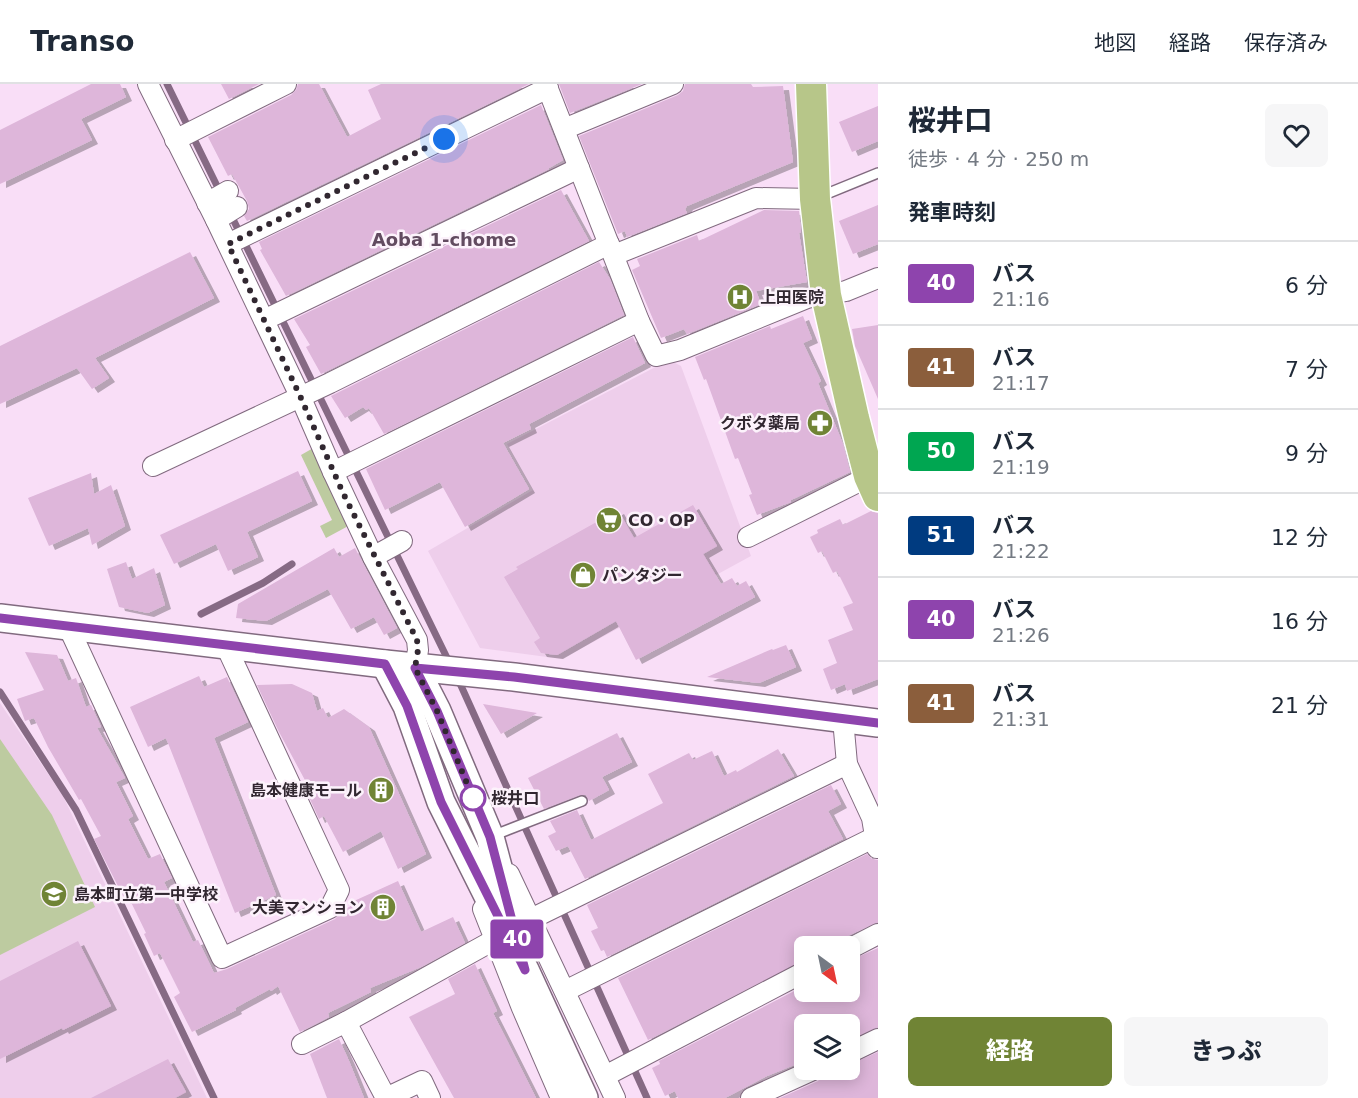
<!DOCTYPE html>
<html lang="ja">
<meta charset="utf-8">
<style>
body{margin:0;font-family:"DejaVu Sans","Noto Sans JP",sans-serif;background:#f6f6f7;color:#1f2937;height:100vh;display:flex;flex-direction:column;font-size:22px;white-space:nowrap}
*{box-sizing:border-box;margin:0}
p{font-size:20px;color:#747a83}
.icon{flex:none;width:33px;height:33px;fill:none;stroke:currentColor;stroke-width:2;stroke-linecap:round;stroke-linejoin:round}
.map{position:relative;flex:1;overflow:hidden}
.panel{display:flex;flex-direction:column;background:#fff;width:480px}
.panel>*{flex:none}
.badge{padding:0 12px;border-radius:4px;font-size:21px;line-height:39px}
.needle{width:39px;rotate:147deg}
.fabs{position:absolute;left:794px;top:852px;display:grid;gap:12px}
.fabs a{display:grid;place-items:center;width:66px;height:66px;border-radius:9px;background:#fff;box-shadow:0 3px 15px #0003;font-size:30px}
.you{position:absolute;width:30px;height:30px;margin:-15px;border:4px solid #fff;border-radius:50%;background:#1a73e8;box-shadow:0 0 0 9px #1a73e833}
.map>.badge{position:absolute;translate:-50% -50%;box-shadow:0 0 0 3px #fff}
h2{padding:0 30px;font-size:22px;line-height:54px}
.round{display:grid;place-items:center;flex:none;width:63px;height:63px;border-radius:9px;background:#f6f6f7}
.head{display:flex;align-items:center;justify-content:space-between;height:102px;padding:0 30px}
h1{font-size:28px;font-weight:800;line-height:45px}
.button{display:flex;gap:12px;margin-top:auto;padding:12px 30px}
.button a{flex:1;height:69px;border-radius:9px;background:#708435;color:#fff;font-size:24px;font-weight:800;line-height:69px;text-align:center}
.button a+a{background:#f6f6f7;color:#1f2937}
ul{padding:0;list-style:none}
li{display:flex;align-items:center;gap:18px;height:84px;padding:0 30px;border-top:2px solid #e0e1e3}
li div{flex:1}
li b{display:block;font-size:22px}
li em{font-style:normal}
li .badge{min-width:66px;font-weight:700;text-align:center}
header{display:flex;align-items:center;gap:36px;box-sizing:border-box;height:84px;padding:0 30px;background:#fff;border-bottom:2px solid #e0e1e3}
header strong{font-size:28px}
nav{display:flex;gap:33px;margin-inline-start:auto;font-size:21px}
main{display:flex;flex:1;min-height:0}
.map>svg:first-child{display:block}
.built{fill:#eeceeb}
.green{fill:#bdcba0}
.lines{fill:none;stroke-linecap:round;stroke-linejoin:round}
.stream{stroke:#866a84;stroke-width:7}
.building{fill:#deb6da;filter:url(#shadow)}
.lane-casing{stroke:#816a7f;stroke-width:12}
.street-casing{stroke:#816a7f;stroke-width:22}
.secondary-casing{stroke:#816a7f;stroke-width:30}
.primary-casing{stroke:#fff;stroke-width:33}
.lane{stroke:#fff;stroke-width:9}
.street{stroke:#fff;stroke-width:20}
.secondary{stroke:#fff;stroke-width:27}
.primary{stroke:#b7c689;stroke-width:30}
.line-casing{stroke:#fff;stroke-width:14}
.line{stroke:#8e44ad;stroke-width:9}
.walk{stroke:#312730;stroke-width:6;stroke-dasharray:0 10.8}
.stop-dot{fill:#fff;stroke:#8e44ad;stroke-width:3}
.labels{text-anchor:middle;dominant-baseline:central;stroke-width:5;stroke-linejoin:round;paint-order:stroke}
.poi-label{font-size:16px;font-weight:bold;fill:#312730;stroke:#fcf2fb;text-anchor:start}
.stop-label{font-size:16px;font-weight:bold;fill:#312730;stroke:#fcf2fb;text-anchor:start}
.neighbourhood-label{font-size:18px;font-weight:bold;fill:#624b60;stroke:#fcf2fb}
</style>
<header>
<strong>Transo</strong>
<nav><a>地図</a><a>経路</a><a>保存済み</a></nav>
</header>
<main>
<div class="map">
<svg width="878" height="1014" viewBox="0 0 878 1014">
<defs>
<filter id="shadow"><feDropShadow dx="6" dy="4" stdDeviation="0" flood-color="#0004"/></filter>
</defs>
<rect width="100%" height="100%" fill="#f9def7"/>
<g class="built">
<path d="M669,276L681,282L751,472L562,575L480,564L428,467L533,406L507,360Z"/>
<path d="M0,619L63,712L207,1014H0Z"/>
</g>
<g class="green">
<path d="M315,363L352,440L326,454L320,442L332,436L301,371Z"/>
<path d="M0,655L52,731L95,823L0,871Z"/>
</g>
<g class="lines">
<g class="stream">
<path d="M167,0L220,108"/>
<path d="M230,129L450,580"/>
<path d="M201,530L263,499L292,480"/>
<path d="M458,595L647,1014"/>
<path d="M0,608L76,726L214,1014"/>
</g>
</g>
<g class="building">
<path d="M91,0H120L126,13L81,35L92,56L0,100V46Z"/>
<path d="M221,0H259L229,15Z"/>
<path d="M298,0H319L347,53L381,35L368,6L381,0H529L247,137L244,132L249,125L247,117L232,90L228,92L208,53L291,11L296,6Z"/>
<path d="M559,0H642L570,29Z"/>
<path d="M685,0H751L753,3L783,2L793,78L687,122L685,125L687,129L627,153L625,147L618,150L579,52L678,11L683,7Z"/>
<path d="M541,21L563,76L549,84V85L286,212L260,166L262,165L259,158Z"/>
<path d="M878,22V57L852,68L839,38Z"/>
<path d="M561,106L589,157L321,290L306,263L310,261L294,235Z"/>
<path d="M878,121V160L853,170L839,137Z"/>
<path d="M764,126L799,127L801,148L799,149L807,198L756,207L761,220L687,250L684,245L661,254L632,186L640,182L637,175L697,151L699,157Z"/>
<path d="M190,168L214,214L95,274L109,294L92,305L77,284L0,320V262Z"/>
<path d="M599,178L610,195L624,231L384,350L369,324L366,326L363,323L345,334L331,312Z"/>
<path d="M803,232L812,255L803,259L821,297L818,299L843,360L850,388L791,416V418L757,431L749,411L752,410L738,374L735,375L706,295L704,296L695,273L770,242L771,245Z"/>
<path d="M878,241V315L855,262L852,245Z"/>
<path d="M633,253L645,279L529,340L531,345L503,359L529,405L465,443L440,398L385,426L366,385Z"/>
<path d="M298,387L312,417L247,448L258,473L228,487L216,460L174,480L160,451Z"/>
<path d="M91,389L94,410L111,401L125,442L92,461L88,444L49,462L28,414Z"/>
<path d="M693,421L717,462L703,470L721,500L732,494L737,502L746,497L755,513L636,576L616,537L557,571L541,569L534,558L540,554L504,493L518,485L516,483L618,426L634,454Z"/>
<path d="M871,427L878,429V595L847,607L845,600L831,606L823,585L837,579L828,556L853,546L843,523L853,519L837,487L833,489L822,467L818,469L810,453L818,449L817,446L840,435L843,441Z"/>
<path d="M334,464L339,473L355,464L397,544L384,551L374,533L351,545L328,505L266,537L236,534L238,520Z"/>
<path d="M126,478L132,495L154,484L165,521L148,529L119,523L107,485Z"/>
<path d="M786,561L796,583L759,599L707,593L772,565L773,566Z"/>
<path d="M25,568L57,571L68,597L76,594L86,623L91,621L101,643L97,644L125,694L116,698L133,732L128,735L148,775L160,770L172,794L164,798L193,858L198,856L214,889L227,885L335,835L343,826L355,820L354,817L398,797L421,848L453,833L465,859L421,883L370,904L371,908L328,929L329,933L300,948L278,902L271,907L270,905L235,924L236,926L192,948L174,913L180,909L160,869L154,872L144,850L146,849L129,814L125,816L94,755L101,752L81,715L79,716L48,663L34,634L25,637L17,615L44,606Z"/>
<path d="M199,592L204,603L227,593L248,638L214,654L276,811L235,829L166,654L148,663L130,623Z"/>
<path d="M292,600L312,609L317,627L323,624L328,634L344,625L369,643L426,770L398,785L381,747L343,768L324,732L319,735L309,713L313,711L279,648L257,601Z"/>
<path d="M483,620L537,629L501,650Z"/>
<path d="M617,649L632,678L602,693L609,706L589,717L586,711H580L544,725L528,694Z"/>
<path d="M778,665L794,692L585,795L568,762L556,767L548,752L556,748L550,737L577,726L591,756L663,719L648,690L689,669L693,676L712,667L724,692L736,686L737,688Z"/>
<path d="M831,701L841,720L828,727L843,755L607,873L604,866L601,867L591,847L598,844L587,821Z"/>
<path d="M867,770L872,775L878,776V838L843,854L832,862H804V876L648,956L618,894Z"/>
<path d="M78,857L111,922L63,946L62,944L0,975V897Z"/>
<path d="M878,864V943L849,956V940H804V977L767,992L725,1014H678L675,1007L665,1012L652,984L660,980L659,977L804,902V908H849V877Z"/>
<path d="M475,880L497,927L493,929L536,1014H454L409,933L455,910L448,895Z"/>
<path d="M339,955L349,977L364,1014H327L310,970Z"/>
<path d="M878,968V1014H780L818,997L825,988L831,986H849V981Z"/>
<path d="M168,975L186,1008L175,1014H91Z"/>
</g>
<g class="lines">
<defs>
<g id="lane">
<path d="M819,113L878,89"/>
<path d="M492,752L582,717"/>
</g>
<g id="street">
<path d="M148,0L216,136L300,312L333,388L373,473L417,556L418,566L415,584"/>
<path d="M546,0L639,237L656,272L680,266L807,214L846,207L878,194"/>
<path d="M564,45L673,0"/>
<path d="M175,56L286,0"/>
<path d="M207,119L228,107"/>
<path d="M216,136L237,123"/>
<path d="M228,160L548,4"/>
<path d="M614,171L756,114L815,115"/>
<path d="M264,236L579,84"/>
<path d="M153,382L330,299L609,160"/>
<path d="M333,388L639,237"/>
<path d="M748,453L878,388"/>
<path d="M373,473L402,457"/>
<path d="M68,542L222,874L330,824L339,806L226,562"/>
<path d="M843,635L847,680L872,734L877,764"/>
<path d="M509,790L615,1014"/>
<path d="M483,825L522,924L561,1014"/>
<path d="M531,835L847,680"/>
<path d="M849,865L878,850"/>
<path d="M565,907L875,753"/>
<path d="M346,938L494,856"/>
<path d="M302,960L346,938L386,1014L422,997L430,1014"/>
<path d="M849,969L878,955"/>
<path d="M605,992L804,888"/>
<path d="M751,1014L813,986"/>
</g>
<g id="secondary">
<path d="M0,534L385,580L514,593L878,639"/>
<path d="M385,580L407,622L441,718L525,886L584,1014"/>
<path d="M415,584L437,627L490,753L511,831"/>
</g>
<path id="primary" d="M811,0L815,115L826,211L854,334L869,392L878,412"/>
</defs>
<use href="#lane" class="lane-casing"/>
<use href="#street" class="street-casing"/>
<use href="#secondary" class="secondary-casing"/>
<use href="#primary" class="primary-casing"/>
<use href="#lane" class="lane"/>
<use href="#street" class="street"/>
<use href="#secondary" class="secondary"/>
<use href="#primary" class="primary"/>
</g>
<g class="lines">
<defs>
<path id="line" d="M0,534L385,580L407,622L441,718L525,886L490,753L437,627L415,584L514,593L878,639"/>
</defs>
<use href="#line" class="line-casing"/>
<use href="#line" class="line"/>
<path class="walk" d="M444,55L228,160L300,312L343,409L417,556L418,566L415,584L437,627L473,714"/>
</g>
<defs>
<symbol id="hospital-disc" viewBox="-11 -11 22 22"><circle r="9.5" fill="#708435" stroke="#fcf2fb"/><path d="M-5-5h3v3.5h4V-5h3V5h-3V1.5h-4V5h-3Z" fill="#fff"/></symbol>
<symbol id="pharmacy-disc" viewBox="-11 -11 22 22"><circle r="9.5" fill="#708435" stroke="#fcf2fb"/><path d="M-2-6h4v4h4v4h-4v4h-4v-4h-4v-4h4Z" fill="#fff"/></symbol>
<symbol id="supermarket-disc" viewBox="-11 -11 22 22"><circle r="9.5" fill="#708435" stroke="#fcf2fb"/><path d="M-6-5.5h2.5l.6 2H6L4.5 2H-2.5L-4.4-4H-6ZM-1.5 3.2a1.3 1.3 0 1 0 .1 0ZM3 3.2a1.3 1.3 0 1 0 .1 0Z" fill="#fff"/></symbol>
<symbol id="shop-disc" viewBox="-11 -11 22 22"><circle r="9.5" fill="#708435" stroke="#fcf2fb"/><path d="M-5-2.5h2.3a2.7 3.5 0 0 1 5.4 0H5L5.5 6h-11ZM-1.5-2.5h3a1.5 2.3 0 0 0-3 0Z" fill="#fff"/></symbol>
<symbol id="building-disc" viewBox="-11 -11 22 22"><circle r="9.5" fill="#708435" stroke="#fcf2fb"/><path d="M-4-6H4V6H1V3H-1V6H-4ZM-2.5-4.3h1.7v1.8h-1.7ZM.8-4.3h1.7v1.8H.8ZM-2.5-1h1.7V.8h-1.7ZM.8-1h1.7V.8H.8Z" fill="#fff"/></symbol>
<symbol id="school-disc" viewBox="-11 -11 22 22"><circle r="9.5" fill="#708435" stroke="#fcf2fb"/><path d="M0-5L7-2L0 1L-7-2ZM-4 1L0 2.5L4 1V4Q0 6-4 4Z" fill="#fff"/></symbol>
</defs>
<g fill-rule="evenodd">
<use href="#hospital-disc" x="725" y="198" width="30" height="30"/>
<use href="#pharmacy-disc" x="805" y="324" width="30" height="30"/>
<use href="#supermarket-disc" x="594" y="421" width="30" height="30"/>
<use href="#shop-disc" x="568" y="476" width="30" height="30"/>
<use href="#building-disc" x="366" y="691" width="30" height="30"/>
<use href="#school-disc" x="39" y="795" width="30" height="30"/>
<use href="#building-disc" x="368" y="808" width="30" height="30"/>
</g>
<circle class="stop-dot" cx="473" cy="714" r="12"/>
<g class="labels">
<g class="poi-label">
<text x="760" y="213">上田医院</text>
<text x="800" y="339" text-anchor="end">クボタ薬局</text>
<text x="628" y="436">CO・OP</text>
<text x="602" y="491">パンタジー</text>
<text x="362" y="706" text-anchor="end">島本健康モール</text>
<text x="74" y="810">島本町立第一中学校</text>
<text x="364" y="823" text-anchor="end">大美マンション</text>
</g>
<g class="stop-label">
<text x="491" y="714">桜井口</text>
</g>
<g class="neighbourhood-label">
<text x="444" y="155">Aoba 1-chome</text>
</g>
</g>
</svg>
<div class="fabs">
<a><svg class="needle" viewBox="-14 -14 28 28"><path d="M0-13l5 13h-10z" fill="#e53935"/><path d="M0 13l5-13h-10z" fill="#747a83"/></svg></a>
<a><svg class="icon" aria-label="layers" viewBox="0 0 24 24"><path d="M12 4l9 5-9 5-9-5zM3 14l9 5 9-5"/></svg></a>
</div>
<div class="you" style="left:444px;top:55px"></div>
<b class="badge" style="left:517px;top:855px;background:#8e44ad;color:#fff">40</b>
</div>
<section class="panel">
<div class="head"><div><h1>桜井口</h1><p>徒歩 · 4 分 · 250 m</p></div><a class="round"><svg class="icon" aria-label="heart" viewBox="0 0 24 24"><path d="M12 20l-8-8c-3-5 5-10 8-4 3-6 11-1 8 4z"/></svg></a></div>
<h2>発車時刻</h2>
<ul>
<li><span class="badge" style="background:#8e44ad;color:#fff">40</span><div><b>バス</b><p>21:16</p></div><em>6 分</em></li>
<li><span class="badge" style="background:#8b5e3c;color:#fff">41</span><div><b>バス</b><p>21:17</p></div><em>7 分</em></li>
<li><span class="badge" style="background:#00a651;color:#fff">50</span><div><b>バス</b><p>21:19</p></div><em>9 分</em></li>
<li><span class="badge" style="background:#003b80;color:#fff">51</span><div><b>バス</b><p>21:22</p></div><em>12 分</em></li>
<li><span class="badge" style="background:#8e44ad;color:#fff">40</span><div><b>バス</b><p>21:26</p></div><em>16 分</em></li>
<li><span class="badge" style="background:#8b5e3c;color:#fff">41</span><div><b>バス</b><p>21:31</p></div><em>21 分</em></li>
</ul>
<div class="button"><a>経路</a><a>きっぷ</a></div>
</section>
</main>
